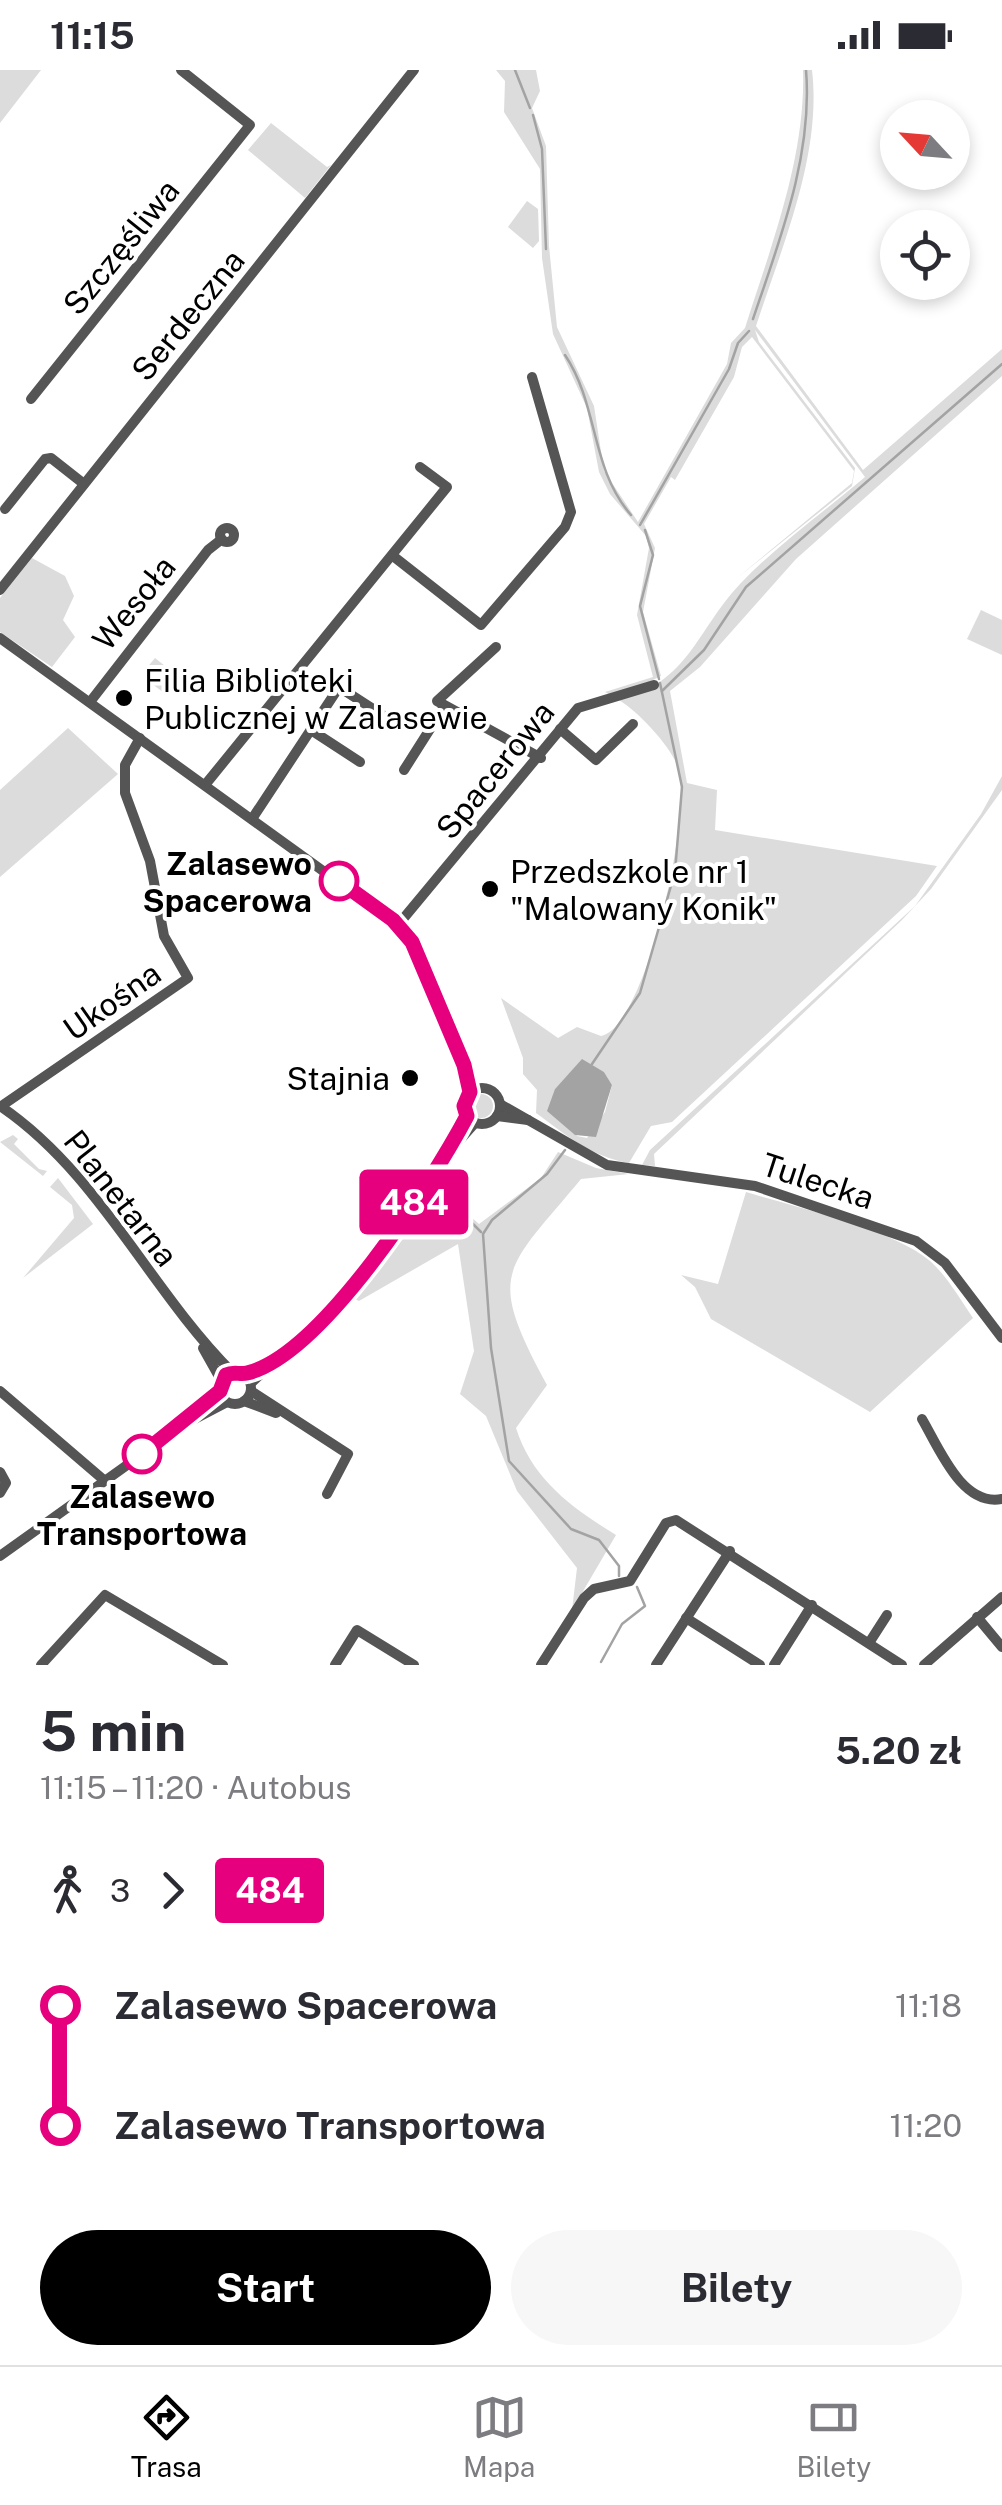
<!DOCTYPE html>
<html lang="pl">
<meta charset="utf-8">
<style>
body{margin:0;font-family:"Public Sans",sans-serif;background:#f7f7f7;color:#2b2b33;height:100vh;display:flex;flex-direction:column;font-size:38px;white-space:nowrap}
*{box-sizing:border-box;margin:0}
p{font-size:32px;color:#7c7c81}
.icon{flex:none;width:55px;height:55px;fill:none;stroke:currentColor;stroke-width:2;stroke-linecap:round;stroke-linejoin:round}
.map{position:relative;height:1595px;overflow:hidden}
.details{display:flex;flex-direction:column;background:#fff;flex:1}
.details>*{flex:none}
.badge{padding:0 20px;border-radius:8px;font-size:35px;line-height:65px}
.needle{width:65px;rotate:296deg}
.buttons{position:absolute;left:880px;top:30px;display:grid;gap:20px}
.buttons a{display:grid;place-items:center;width:90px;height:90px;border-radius:50%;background:#fff;box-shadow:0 5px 15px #0003;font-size:50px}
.map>.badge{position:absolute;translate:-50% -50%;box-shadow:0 0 0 5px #fff}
.legs{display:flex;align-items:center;gap:15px;height:110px;padding:0 40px;font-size:32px}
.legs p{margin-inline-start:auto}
.overview{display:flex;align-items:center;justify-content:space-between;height:170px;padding:0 40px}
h1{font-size:55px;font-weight:700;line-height:75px}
.primary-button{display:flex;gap:20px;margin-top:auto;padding:20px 40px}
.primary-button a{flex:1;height:115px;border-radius:60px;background:#000;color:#fff;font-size:40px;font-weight:700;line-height:115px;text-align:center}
.primary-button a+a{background:#f7f7f7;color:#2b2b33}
ul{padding:0 40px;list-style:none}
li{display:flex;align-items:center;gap:35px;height:120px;font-size:38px}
li i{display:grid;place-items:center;width:15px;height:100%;margin:0 12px;background:currentColor}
li i::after{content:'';width:25px;height:25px;margin:-12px;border:8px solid;border-radius:50%;background:#fff}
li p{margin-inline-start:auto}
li:first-child i{background:linear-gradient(#0000 50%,currentColor 0)}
li:last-child i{background:linear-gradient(currentColor 50%,#0000 0)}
.status{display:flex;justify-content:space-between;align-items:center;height:70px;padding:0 50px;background:#fff;direction:ltr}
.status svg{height:28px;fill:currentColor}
.tab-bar{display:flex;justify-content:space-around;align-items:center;height:140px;border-top:2px solid #e1e1e2;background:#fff;font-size:28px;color:#7c7c81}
.tab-bar a{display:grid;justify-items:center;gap:5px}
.tab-bar .current{color:#000}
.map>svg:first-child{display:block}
.green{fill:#dcdcdc;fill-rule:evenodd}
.water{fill:#a3a3a3}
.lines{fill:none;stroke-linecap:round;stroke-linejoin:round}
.stream{stroke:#a3a3a3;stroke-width:2.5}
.minor{stroke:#555;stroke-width:10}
.line-1-casing{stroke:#fff;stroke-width:22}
.line-1{stroke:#e6007e;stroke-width:15}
.poi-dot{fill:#000;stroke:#fff;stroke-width:4}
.stop-1-dot{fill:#fff;stroke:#e6007e;stroke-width:5}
.labels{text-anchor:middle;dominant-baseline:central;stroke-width:8;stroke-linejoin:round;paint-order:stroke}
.street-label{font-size:32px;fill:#000;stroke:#fff}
.poi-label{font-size:32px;fill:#000;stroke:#fff;text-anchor:start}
.stop-label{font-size:32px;font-weight:bold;fill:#000;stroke:#fff;text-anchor:end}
</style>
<div class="status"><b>11:15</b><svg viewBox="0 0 49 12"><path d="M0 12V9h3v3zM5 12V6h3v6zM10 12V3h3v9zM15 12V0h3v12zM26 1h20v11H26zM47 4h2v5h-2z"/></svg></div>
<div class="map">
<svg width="1002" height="1595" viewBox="0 0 1002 1595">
<rect width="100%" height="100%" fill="#fff"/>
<g class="green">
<path d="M0,0H41L0,53Z"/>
<path d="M496,0H536L540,21L532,38L546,76L549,176L557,257L594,336L604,401L638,452L727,294L731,273L745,258C771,176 806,87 803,0H812C822,85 782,176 756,256L863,400L1002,279V306L796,489L700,597L670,621L687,713L717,720L715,760L937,796L916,826L672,1052L651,1056L629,1093C592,1087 566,1065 536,1043L537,1020L523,1004V988L501,928L558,968L577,957L601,966C647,957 693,739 678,697C671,677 639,642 619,630C689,612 696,561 740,514C777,475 824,442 865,407L755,260L759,272L855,398L852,416L737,508L852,413L854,401L752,267L742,277L734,307L675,410L671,407L644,454L655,478L643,542L661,606L616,628L605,622L653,607L637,545L649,478L646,466L610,424L599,402L587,338L553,264L542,188L540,99L504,42L505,11ZM582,990L604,1002L612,1015L605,1042L587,1068L577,1066L555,1019Z"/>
<path d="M271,53L327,97L331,95L305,128L248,80Z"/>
<path d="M527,131L538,139L539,171L533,178L508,157Z"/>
<path d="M32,488L65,506L74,526L63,550L75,567L52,597L0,562V528Z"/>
<path d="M981,540L1002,550V585L967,569Z"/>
<path d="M155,588L195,620L190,625L172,611L163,622L152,614L156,609L145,600Z"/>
<path d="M68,658L118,704L0,807V720Z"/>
<path d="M1002,706V720L931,819L902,850L654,1084L655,1096L642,1095L650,1080L915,836L981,744Z"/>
<circle cx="481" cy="1036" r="12"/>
<path d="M13,1065L18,1069L14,1074L39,1099L47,1101L43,1106L0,1072Z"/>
<path d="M558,1082L596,1098L629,1104L581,1109C505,1201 485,1201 547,1315L516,1358C532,1409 572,1438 616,1465L572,1540L577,1498L517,1421L486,1346L460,1324L474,1281L458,1174L359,1231L355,1229L443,1106L444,1123L479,1154L541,1108Z"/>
<path d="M58,1108L93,1154L23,1208L74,1148L72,1135L50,1117Z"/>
<path d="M746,1122C795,1137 893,1159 930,1191C947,1206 960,1229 973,1248L870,1342L711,1249L695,1217L681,1205L718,1214Z"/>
</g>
<path class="water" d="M582,989L604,1002L612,1015L596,1067L575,1065L547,1041L555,1019Z"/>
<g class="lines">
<g class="stream">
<path d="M515,0L530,38"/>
<path d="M533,45L542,79L546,179"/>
<path d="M753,249C780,169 813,85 806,0"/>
<path d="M565,285C599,336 590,398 631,445"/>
<path d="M640,455L729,299L738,273L749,261"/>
<path d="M645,460L653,485L640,536L659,609"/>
<path d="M662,621L704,580L746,517L1002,294"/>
<path d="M592,994L640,923L675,802L682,717L660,613"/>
<path d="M565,1080L547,1104L492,1150L483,1164L491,1278L509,1391L571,1459L599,1470L619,1496V1506"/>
<path d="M440,1121L481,1162"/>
<path d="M601,1592L622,1554L645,1536L637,1517"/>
</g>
<g class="minor">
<path d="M31,329L250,55L181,0"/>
<path d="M5,439L45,389L51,388L84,414"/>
<circle cx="227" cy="465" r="7"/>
<path d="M393,486L481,555L565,457L571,442L532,307"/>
<path d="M0,520L414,0"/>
<path d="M0,568L398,855C429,887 456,978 470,1022"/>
<path d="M496,577L437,631L541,688"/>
<path d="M90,632L208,480L222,469"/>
<path d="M560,659L596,690L633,654"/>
<path d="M311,660L360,692"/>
<path d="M404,700L444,637"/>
<path d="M205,715L447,417L420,397"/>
<path d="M252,749L339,617L387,648"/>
<path d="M398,855L578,638L654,615"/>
<circle cx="482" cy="1036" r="18"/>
<path d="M500,1034L607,1095L755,1116L916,1171L945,1193L1002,1268"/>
<path d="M0,1036C99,1103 149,1219 232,1302"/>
<path d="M0,1037L188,908L164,866L150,791L125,723V695L140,668"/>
<path d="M497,1046L528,1050"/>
<path d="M203,1278L221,1310"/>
<circle cx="235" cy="1318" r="16"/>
<path d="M245,1305L273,1288"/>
<path d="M251,1313L353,1218L451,1080L475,1053"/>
<path d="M0,1321L105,1411"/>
<path d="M251,1321L348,1384L327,1424"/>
<path d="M244,1331L276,1343"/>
<path d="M194,1344L220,1321"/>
<path d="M922,1349C939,1378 962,1437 1002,1429"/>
<path d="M0,1402L6,1413L0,1423"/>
<path d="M0,1486L183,1355L227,1332"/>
<path d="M977,1547L1002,1577"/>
<path d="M686,1548L760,1595"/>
<path d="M869,1573L887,1545"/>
<path d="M41,1595L105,1525L223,1595"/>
<path d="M335,1595L357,1560L414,1595"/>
<path d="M541,1595L584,1528L594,1519L630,1511L666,1453L676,1450L902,1595"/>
<path d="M656,1595L730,1481"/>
<path d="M774,1595L812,1535"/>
<path d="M924,1595L1002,1527"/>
</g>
</g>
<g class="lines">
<defs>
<path id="line-1" d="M142,1384L220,1321L226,1305C234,1301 240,1305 247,1303C322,1285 432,1112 467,1046L464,1036L470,1022L464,995L412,872L393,850L339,811"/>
</defs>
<use href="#line-1" class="line-1-casing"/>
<use href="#line-1" class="line-1"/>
</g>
<g class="poi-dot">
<circle cx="124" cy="628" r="10"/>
<circle cx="490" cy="819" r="10"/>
<circle cx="410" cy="1008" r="10"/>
</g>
<g class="stop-1-dot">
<circle cx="339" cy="811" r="18"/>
<circle cx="142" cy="1384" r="18"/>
</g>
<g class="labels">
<g class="street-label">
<text transform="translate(121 177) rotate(-51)">Szczęśliwa</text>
<text transform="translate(188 245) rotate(-51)">Serdeczna</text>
<text transform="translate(134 533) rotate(-51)">Wesoła</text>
<text transform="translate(495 700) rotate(-51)">Spacerowa</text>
<text transform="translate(112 931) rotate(-35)">Ukośna</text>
<text transform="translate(818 1111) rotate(18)">Tulecka</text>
<text transform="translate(121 1128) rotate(52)">Planetarna</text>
</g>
<g class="poi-label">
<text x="144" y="610">Filia Biblioteki<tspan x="144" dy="37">Publicznej w Zalasewie</tspan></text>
<text x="510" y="801">Przedszkole nr 1<tspan x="510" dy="37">"Malowany Konik"</tspan></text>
<text x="390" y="1008" text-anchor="end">Stajnia</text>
</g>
<g class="stop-label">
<text x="312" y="793">Zalasewo<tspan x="312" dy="37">Spacerowa</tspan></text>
<text x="142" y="1426" text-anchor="middle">Zalasewo<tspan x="142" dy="37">Transportowa</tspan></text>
</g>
</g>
</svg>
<div class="buttons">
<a><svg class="needle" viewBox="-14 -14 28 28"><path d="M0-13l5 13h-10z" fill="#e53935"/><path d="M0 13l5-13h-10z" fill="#7c7c81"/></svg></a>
<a><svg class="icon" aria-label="locate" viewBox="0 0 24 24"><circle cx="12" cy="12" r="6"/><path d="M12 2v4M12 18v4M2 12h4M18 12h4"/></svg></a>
</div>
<b class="badge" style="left:414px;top:1132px;background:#e6007e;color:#fff">484</b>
</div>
<section class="details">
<div class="overview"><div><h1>5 min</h1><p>11:15 – 11:20 · Autobus</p></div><b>5.20 zł</b></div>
<div class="legs"><svg class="icon" aria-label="walk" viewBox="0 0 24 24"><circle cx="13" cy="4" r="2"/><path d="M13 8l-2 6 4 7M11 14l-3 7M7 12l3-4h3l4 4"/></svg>3<svg class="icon" aria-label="forward" viewBox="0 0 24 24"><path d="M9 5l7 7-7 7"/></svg><b class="badge" style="background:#e6007e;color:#fff">484</b></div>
<ul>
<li><i style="color:#e6007e"></i><b>Zalasewo Spacerowa</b><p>11:18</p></li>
<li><i style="color:#e6007e"></i><b>Zalasewo Transportowa</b><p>11:20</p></li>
</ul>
<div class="primary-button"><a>Start</a><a>Bilety</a></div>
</section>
<nav class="tab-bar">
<a class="current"><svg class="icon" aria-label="directions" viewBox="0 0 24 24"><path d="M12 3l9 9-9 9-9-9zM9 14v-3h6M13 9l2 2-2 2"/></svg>Trasa</a>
<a><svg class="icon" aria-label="map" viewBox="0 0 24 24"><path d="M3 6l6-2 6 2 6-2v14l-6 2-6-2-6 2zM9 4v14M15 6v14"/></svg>Mapa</a>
<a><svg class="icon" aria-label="tickets" viewBox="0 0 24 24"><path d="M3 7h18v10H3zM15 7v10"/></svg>Bilety</a>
</nav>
